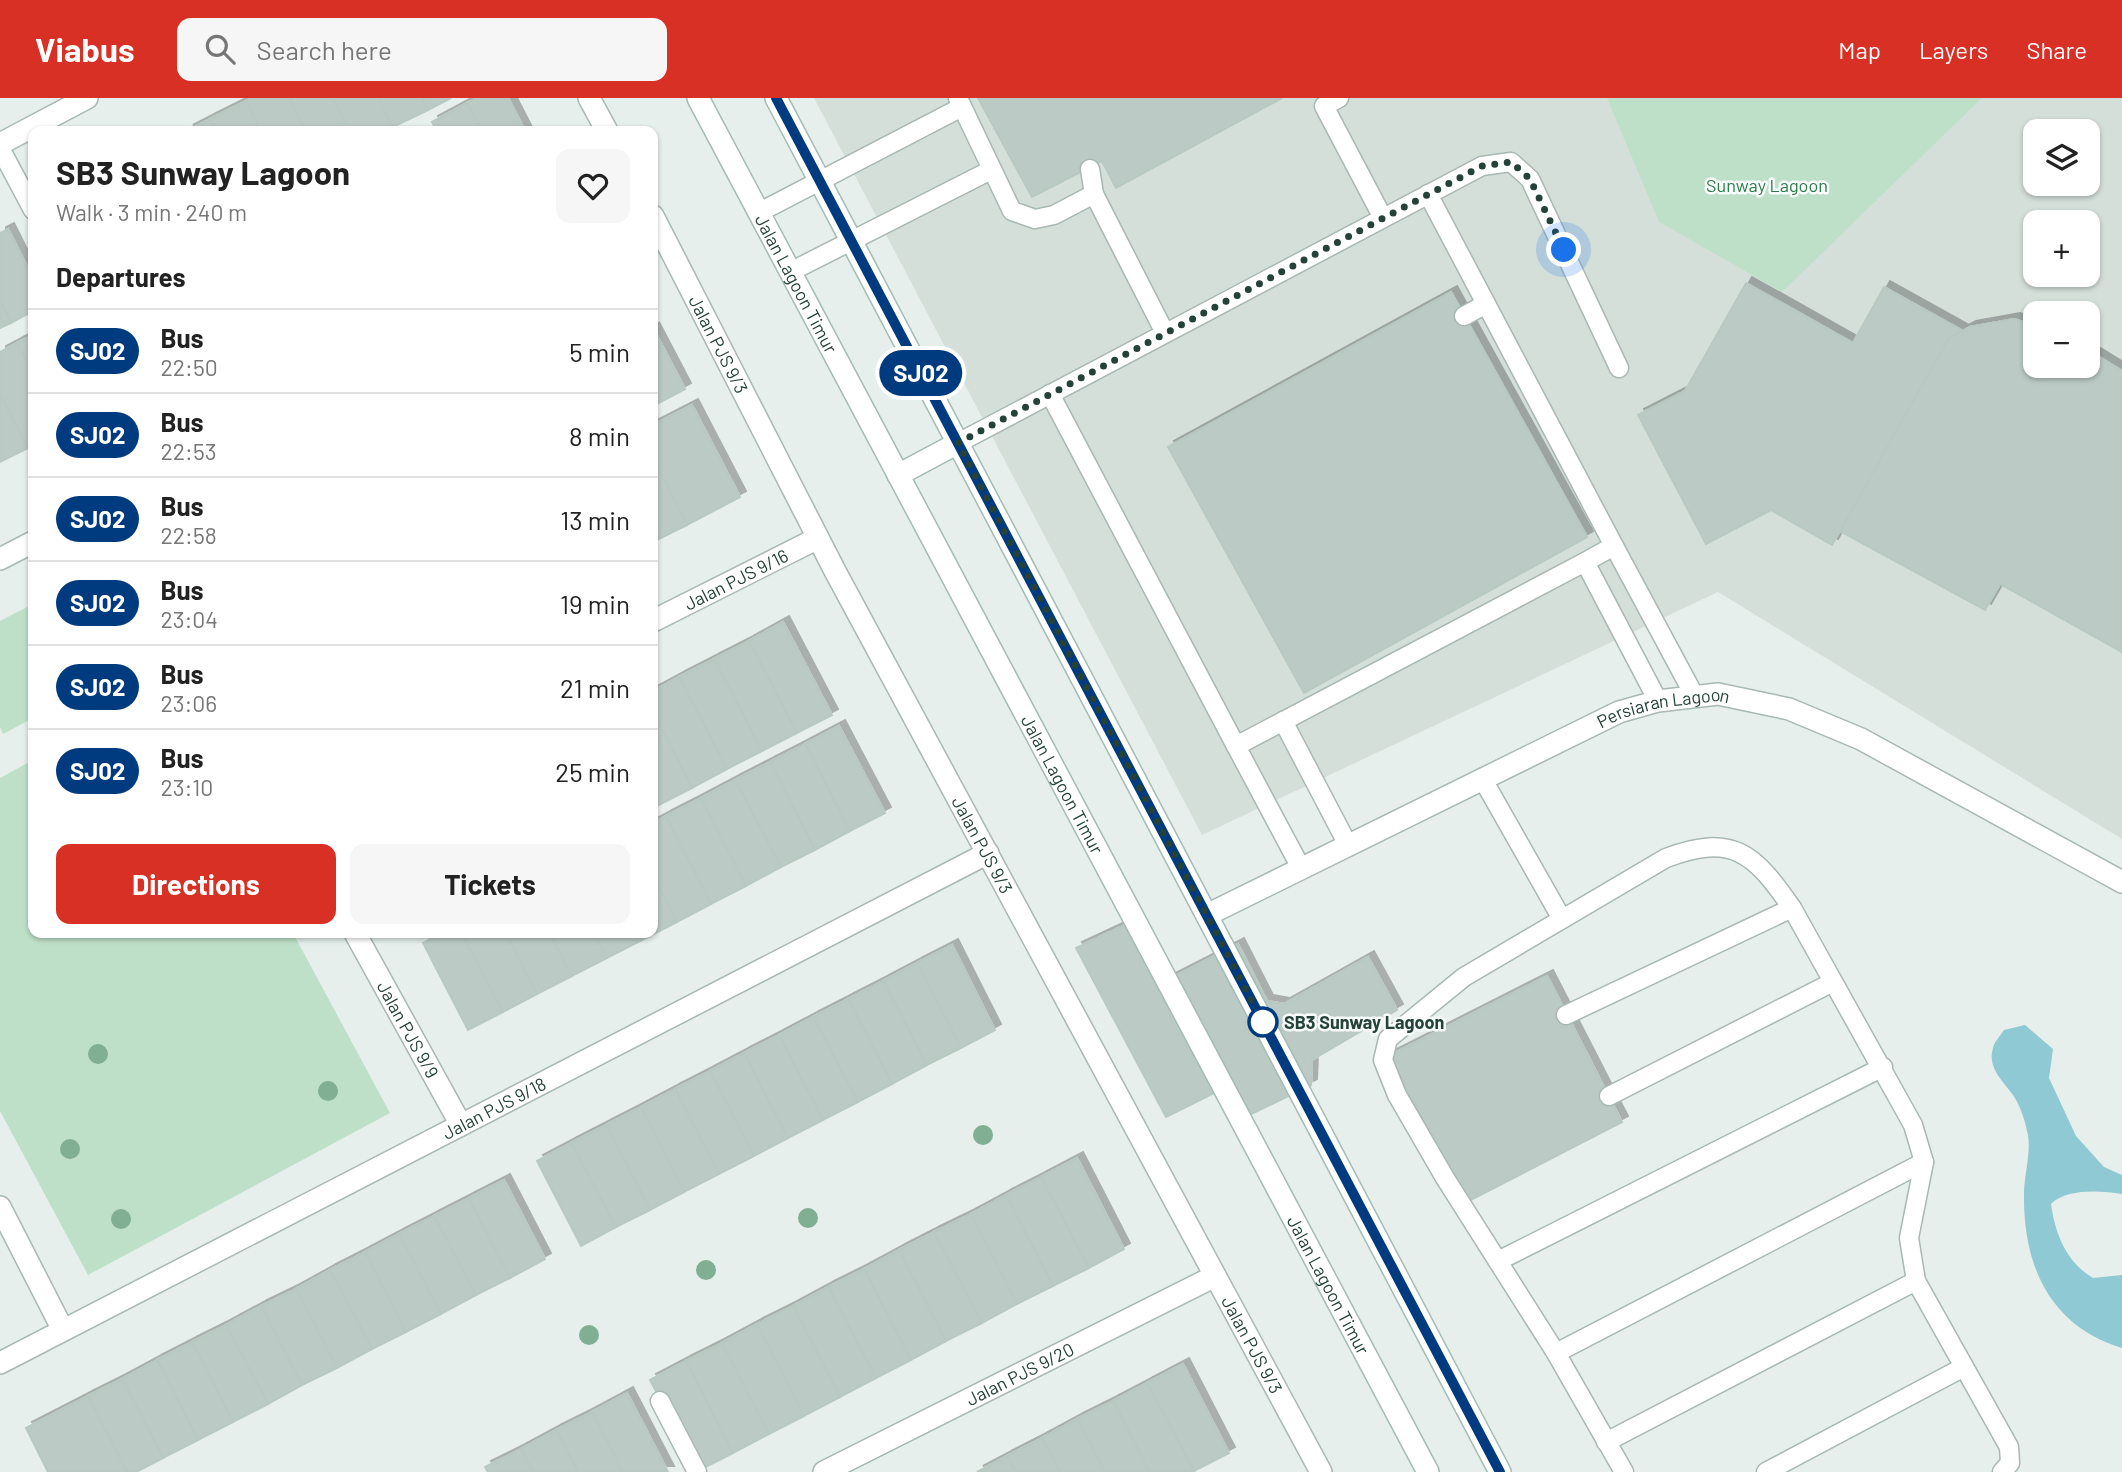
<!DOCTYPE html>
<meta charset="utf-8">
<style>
body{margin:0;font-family:Barlow,sans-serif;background:#f6f6f6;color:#222;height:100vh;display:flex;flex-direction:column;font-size:26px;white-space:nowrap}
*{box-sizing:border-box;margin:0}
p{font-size:23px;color:#767676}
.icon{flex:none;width:38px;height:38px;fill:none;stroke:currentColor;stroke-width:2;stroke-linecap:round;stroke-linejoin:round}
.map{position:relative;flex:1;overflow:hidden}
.sheet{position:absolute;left:28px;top:28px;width:630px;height:812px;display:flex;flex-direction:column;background:#fff;border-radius:14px;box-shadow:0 2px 5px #0004}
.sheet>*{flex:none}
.badge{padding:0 14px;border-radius:23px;font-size:24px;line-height:46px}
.controls{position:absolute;left:2023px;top:21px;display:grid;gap:14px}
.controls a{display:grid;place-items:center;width:77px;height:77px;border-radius:14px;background:#fff;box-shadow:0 2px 5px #0004;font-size:35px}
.you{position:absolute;width:35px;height:35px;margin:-18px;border:5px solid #fff;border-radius:50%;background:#1a73e8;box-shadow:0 0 0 10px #1a73e833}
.map>.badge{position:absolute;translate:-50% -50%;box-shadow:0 0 0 4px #fff}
h2{padding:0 28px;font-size:26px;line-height:63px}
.round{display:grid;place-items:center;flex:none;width:74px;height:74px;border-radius:14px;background:#f6f6f6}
.summary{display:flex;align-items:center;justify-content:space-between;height:119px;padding:0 28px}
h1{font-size:33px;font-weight:700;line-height:52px}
.cta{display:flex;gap:14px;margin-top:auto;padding:14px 28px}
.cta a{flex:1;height:80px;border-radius:14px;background:#d93025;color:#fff;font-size:28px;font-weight:700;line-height:80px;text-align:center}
.cta a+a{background:#f6f6f6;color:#222}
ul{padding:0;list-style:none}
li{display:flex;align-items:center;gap:21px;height:84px;padding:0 28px;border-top:2px solid #e0e0e0}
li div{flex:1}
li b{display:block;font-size:26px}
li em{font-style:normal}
li .badge{min-width:77px;font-weight:700;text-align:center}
header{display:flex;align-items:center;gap:42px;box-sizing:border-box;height:98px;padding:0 35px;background:#d93025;color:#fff}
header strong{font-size:33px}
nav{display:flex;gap:38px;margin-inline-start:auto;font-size:24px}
.search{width:490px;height:63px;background:#f6f6f6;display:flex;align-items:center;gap:18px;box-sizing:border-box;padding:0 24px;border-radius:14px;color:#767676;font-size:26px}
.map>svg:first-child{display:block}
.built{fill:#d4dfda;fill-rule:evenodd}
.green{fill:#bfe0c8}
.water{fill:#8ec9d4}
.building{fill:#bbcac4;stroke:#b8c9c2;stroke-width:2;filter:url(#shadow)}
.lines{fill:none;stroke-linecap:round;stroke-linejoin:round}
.service-casing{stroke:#a8b8b2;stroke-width:21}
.minor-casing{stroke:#a8b8b2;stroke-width:24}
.secondary-casing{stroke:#a4bbb3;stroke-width:24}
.service{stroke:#fff;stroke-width:18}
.minor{stroke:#fff;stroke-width:21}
.secondary{stroke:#fff;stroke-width:21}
.tree{fill:#80af93}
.line-casing{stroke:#fff;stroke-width:16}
.line{stroke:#003b80;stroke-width:10}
.walk{stroke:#24423a;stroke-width:7;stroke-dasharray:0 12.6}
.stop-dot{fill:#fff;stroke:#003b80;stroke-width:3.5}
.labels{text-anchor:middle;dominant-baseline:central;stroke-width:5;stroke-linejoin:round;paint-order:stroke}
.park-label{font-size:18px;fill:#2d7a4b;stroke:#f7fbf9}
.street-label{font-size:18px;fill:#24423a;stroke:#f7fbf9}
.stop-label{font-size:18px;font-weight:bold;fill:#24423a;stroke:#f7fbf9;text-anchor:start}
</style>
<header>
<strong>Viabus</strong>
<div class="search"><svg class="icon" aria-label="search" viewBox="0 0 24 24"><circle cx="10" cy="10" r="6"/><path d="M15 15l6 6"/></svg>Search here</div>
<nav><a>Map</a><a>Layers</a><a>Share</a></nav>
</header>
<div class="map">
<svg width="2122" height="1374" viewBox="0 0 2122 1374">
<defs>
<filter id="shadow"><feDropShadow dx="6" dy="-6" stdDeviation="0" flood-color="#0004"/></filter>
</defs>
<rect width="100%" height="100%" fill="#e6efeb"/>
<path class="built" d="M814,0H2122V741L1718,494L1202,737ZM2035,33H2088V86H2035ZM2035,124H2088V177H2035ZM2035,215H2088V268H2035Z"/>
<g class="green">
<path d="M1607,0H1982L1782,194L1659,124Z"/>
<path d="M33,506V620L3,636L0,629V523Z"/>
<path d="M33,662V835H293L390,1015L88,1177L0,1013V680Z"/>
</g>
<path class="water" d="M2025,927L2053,951L2049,980L2076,1038L2104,1069L2122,1077V1096C2102,1093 2067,1090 2051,1106C2055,1135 2066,1164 2093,1180L2122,1177V1250C2050,1228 2023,1168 2024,1096C2024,1078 2031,1055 2028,1037C2025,1023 2021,1009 2013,997C2003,983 1987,970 1993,950C1994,944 2001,937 2004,932Z"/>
<g class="building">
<path d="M252,0H289L306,33H261L246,3Z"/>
<path d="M289,0H333L350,33H306Z"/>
<path d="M333,0H378L393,29L386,33H350Z"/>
<path d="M378,0H422L428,12L393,29Z"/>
<path d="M422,0H451L428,12Z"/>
<path d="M477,0H508L525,33H482L467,5Z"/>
<path d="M978,0H1282L1116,90L1102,63L1032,99Z"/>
<path d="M246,3L261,33H217L210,21Z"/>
<path d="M467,5L482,33H437L432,24Z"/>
<path d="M210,21L217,33H187Z"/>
<path d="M8,131L33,181V213L11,225L0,203V135Z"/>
<path d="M1746,185L1853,245L1884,189L1963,233L1949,240L1832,447L1771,412L1706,446L1638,317L1685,293Z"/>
<path d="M1451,194L1587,439L1304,595L1168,349Z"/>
<path d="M0,203L11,225L0,230Z"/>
<path d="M2014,221L2035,228V268H2088V252L2122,273V554L2000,486L1985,512L1840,433L1949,240L1970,229Z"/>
<path d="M653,230L685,291L653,308Z"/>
<path d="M33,237V276L17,245Z"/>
<path d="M17,245L33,276V347L28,350L0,297V254Z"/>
<path d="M0,297L28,350L0,364Z"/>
<path d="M692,307L740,399L687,427L653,360V327Z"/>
<path d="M653,360L687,427L653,444Z"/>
<path d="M783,524L832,617L797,635L749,543Z"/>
<path d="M749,543L797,635L762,653L714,561Z"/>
<path d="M714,561L762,653L727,671L679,579Z"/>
<path d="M679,579L727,671L692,690L653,614V593Z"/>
<path d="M653,614L692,690L657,708L653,699Z"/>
<path d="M839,628L885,715L850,733L805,646Z"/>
<path d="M805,646L850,733L815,752L770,664Z"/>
<path d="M770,664L815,752L781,769L735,682Z"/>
<path d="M735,682L781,769L746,788L701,700Z"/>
<path d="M701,700L746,788L711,806L666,718Z"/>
<path d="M666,718L711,806L677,824L653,778V725Z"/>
<path d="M653,778L677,824L642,842L638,835H653Z"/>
<path d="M1125,827L1158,887L1238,846L1267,903L1284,906L1368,859L1397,912L1312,962L1311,987L1233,1025L1216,994L1166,1019L1076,850Z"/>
<path d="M442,835H462L503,914L468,932L423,845Z"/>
<path d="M462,835H506L537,896L503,914Z"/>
<path d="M506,835H550L572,878L537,896Z"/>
<path d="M550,835H594L607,860L572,878Z"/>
<path d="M594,835H638L642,842L607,860Z"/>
<path d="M952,847L995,932L961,950L917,865Z"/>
<path d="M917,865L961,950L927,967L883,883Z"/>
<path d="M1547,878L1622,1024L1467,1104L1389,958Z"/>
<path d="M883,883L927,967L892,986L848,901Z"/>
<path d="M848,901L892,986L858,1004L813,919Z"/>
<path d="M813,919L858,1004L823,1022L779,937Z"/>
<path d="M779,937L823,1022L788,1040L744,955Z"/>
<path d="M744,955L788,1040L754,1058L710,973Z"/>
<path d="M710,973L754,1058L719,1076L675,991Z"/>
<path d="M675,991L719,1076L684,1094L641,1009Z"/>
<path d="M641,1009L684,1094L650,1112L606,1027Z"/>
<path d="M606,1027L650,1112L616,1129L571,1045Z"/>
<path d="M571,1045L616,1129L581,1148L537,1063Z"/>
<path d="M1077,1060L1124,1151L1089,1170L1041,1079Z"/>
<path d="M1041,1079L1089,1170L1053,1188L1006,1097Z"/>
<path d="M504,1082L545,1161L510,1180L469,1100Z"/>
<path d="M1006,1097L1053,1188L1017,1206L971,1116Z"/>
<path d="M469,1100L510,1180L476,1197L434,1118Z"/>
<path d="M971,1116L1017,1206L982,1225L934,1134Z"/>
<path d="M434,1118L476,1197L441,1216L399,1136Z"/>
<path d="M934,1134L982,1225L946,1243L899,1152Z"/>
<path d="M399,1136L441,1216L406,1234L365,1154Z"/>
<path d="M899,1152L946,1243L911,1262L864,1171Z"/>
<path d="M365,1154L406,1234L372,1251L330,1172Z"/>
<path d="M864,1171L911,1262L876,1280L828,1189Z"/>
<path d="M330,1172L372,1251L337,1270L296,1191Z"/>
<path d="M828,1189L876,1280L840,1299L793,1208Z"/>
<path d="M296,1191L337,1270L302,1287L261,1208Z"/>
<path d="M261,1208L302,1287L268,1306L226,1227Z"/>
<path d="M793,1208L840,1299L804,1318L757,1226Z"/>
<path d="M757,1226L804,1318L769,1336L722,1245Z"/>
<path d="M226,1227L268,1306L233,1324L192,1244Z"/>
<path d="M192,1244L233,1324L198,1342L157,1262Z"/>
<path d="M722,1245L769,1336L733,1355L686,1263Z"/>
<path d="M157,1262L198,1342L163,1360L122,1281Z"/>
<path d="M686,1263L733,1355L698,1373L650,1282Z"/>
<path d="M1183,1266L1229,1355L1194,1373L1147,1285Z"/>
<path d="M122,1281L163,1360L136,1374H127L88,1298Z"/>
<path d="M1147,1285L1194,1373L1149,1374L1113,1303Z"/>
<path d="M627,1295L668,1374H623L592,1314Z"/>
<path d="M88,1298L127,1374H48L26,1330Z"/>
<path d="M1113,1303L1149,1374H1105L1077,1321Z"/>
<path d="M592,1314L623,1374H578L556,1332Z"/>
<path d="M1077,1321L1105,1374H1060L1042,1340Z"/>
<path d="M556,1332L578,1374H533L521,1351Z"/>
<path d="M1042,1340L1060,1374H1016L1007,1358Z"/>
<path d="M521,1351L533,1374H488L485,1369Z"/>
<path d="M1007,1358L1016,1374H977Z"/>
</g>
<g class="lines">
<defs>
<g id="service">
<path d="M958,0L1012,113L1035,121L1054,117L1094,96"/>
<path d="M1339,0L1324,8L1383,120"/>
<path d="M0,50L33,112"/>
<path d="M1090,71L1094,96L1165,235"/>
<path d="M758,115L962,9"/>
<path d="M790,174L991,72"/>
<path d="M1464,218L1486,206"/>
<path d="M1050,296L1236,648L1585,464L1614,448L1428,96"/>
<path d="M958,345L1482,68L1511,64L1530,81L1619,270"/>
<path d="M1614,448L1694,597"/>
<path d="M1585,464L1658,603"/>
<path d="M1283,623L1348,747"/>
<path d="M1236,648L1301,770"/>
<path d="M1482,680L1562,821"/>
<path d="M1566,917L1792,810"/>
<path d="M1609,998L1833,884"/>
<path d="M1498,1163L1883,969"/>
<path d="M1556,1255L1924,1064"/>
<path d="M660,1303L697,1374"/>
<path d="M1606,1344L1916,1183"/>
<path d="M1624,1374L1556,1255L1445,1080L1397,997L1383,962L1388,941L1464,879L1666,760C1733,735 1754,755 1792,810L1913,1027L1924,1064L1909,1140L1916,1183L2009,1349L2010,1365L2002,1374"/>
<path d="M1766,1374L1964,1269"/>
</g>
<g id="minor">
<path d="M589,0L607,33"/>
<path d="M0,46L87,0"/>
<path id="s1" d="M653,118L835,473L1321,1374"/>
<path d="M0,461L33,444"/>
<path id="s2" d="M653,523L818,440"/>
<path id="s3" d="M1207,817L1619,614L1658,603L1718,596L1789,611L1861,641L2122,784"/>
<path id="s4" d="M355,835L461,1027"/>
<path d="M0,1109L63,1232"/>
<path id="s5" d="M0,1265L988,755"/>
<path id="s6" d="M824,1374L1215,1178"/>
</g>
<g id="secondary">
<path id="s7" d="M698,0L1428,1374"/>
<path d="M776,0L1500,1374"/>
<path d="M898,377L958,345"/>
</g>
</defs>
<use href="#service" class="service-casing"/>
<use href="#minor" class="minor-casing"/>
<use href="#secondary" class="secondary-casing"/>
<use href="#service" class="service"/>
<use href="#minor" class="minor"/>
<use href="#secondary" class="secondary"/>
</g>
<g class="tree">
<circle cx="98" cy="956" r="10"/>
<circle cx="328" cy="993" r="10"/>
<circle cx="983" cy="1037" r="10"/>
<circle cx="70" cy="1051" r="10"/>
<circle cx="808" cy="1120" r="10"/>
<circle cx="121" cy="1121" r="10"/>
<circle cx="706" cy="1172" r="10"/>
<circle cx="589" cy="1237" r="10"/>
</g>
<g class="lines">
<defs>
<path id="line" d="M776,0L1500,1374"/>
</defs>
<use href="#line" class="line-casing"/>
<use href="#line" class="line"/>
<path class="walk" d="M1263,924L958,345L1482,68L1511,64L1530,81L1564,152"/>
</g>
<circle class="stop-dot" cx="1263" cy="924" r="14"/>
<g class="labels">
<g class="park-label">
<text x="1767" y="87">Sunway Lagoon</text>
</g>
<g class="street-label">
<text stroke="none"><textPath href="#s7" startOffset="210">Jalan Lagoon Timur</textPath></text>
<text stroke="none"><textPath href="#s1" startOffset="144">Jalan PJS 9/3</textPath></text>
<text stroke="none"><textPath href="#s2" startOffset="93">Jalan PJS 9/16</textPath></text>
<text stroke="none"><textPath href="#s3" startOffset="504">Persiaran Lagoon</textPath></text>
<text stroke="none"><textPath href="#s7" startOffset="777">Jalan Lagoon Timur</textPath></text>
<text stroke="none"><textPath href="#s1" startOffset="710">Jalan PJS 9/3</textPath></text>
<text stroke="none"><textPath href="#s4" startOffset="110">Jalan PJS 9/9</textPath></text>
<text stroke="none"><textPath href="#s5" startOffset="556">Jalan PJS 9/18</textPath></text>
<text stroke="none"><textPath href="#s7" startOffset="1344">Jalan Lagoon Timur</textPath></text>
<text stroke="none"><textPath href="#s1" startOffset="1278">Jalan PJS 9/3</textPath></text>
<text stroke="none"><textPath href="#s6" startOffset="219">Jalan PJS 9/20</textPath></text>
</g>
<g class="stop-label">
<text x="1284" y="924">SB3 Sunway Lagoon</text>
</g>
</g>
</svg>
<div class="controls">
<a><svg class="icon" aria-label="layers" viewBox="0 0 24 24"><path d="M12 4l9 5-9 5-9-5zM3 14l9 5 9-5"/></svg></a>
<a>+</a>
<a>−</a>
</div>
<div class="you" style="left:1564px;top:152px"></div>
<b class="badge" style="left:921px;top:275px;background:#003b80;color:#fff">SJ02</b>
<section class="sheet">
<div class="summary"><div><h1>SB3 Sunway Lagoon</h1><p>Walk · 3 min · 240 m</p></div><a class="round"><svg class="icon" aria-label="heart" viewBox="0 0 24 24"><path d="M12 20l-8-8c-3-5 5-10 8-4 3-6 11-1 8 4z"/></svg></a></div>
<h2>Departures</h2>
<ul>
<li><span class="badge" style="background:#003b80;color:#fff">SJ02</span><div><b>Bus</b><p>22:50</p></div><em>5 min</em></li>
<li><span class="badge" style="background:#003b80;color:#fff">SJ02</span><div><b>Bus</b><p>22:53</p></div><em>8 min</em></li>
<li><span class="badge" style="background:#003b80;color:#fff">SJ02</span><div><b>Bus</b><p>22:58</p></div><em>13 min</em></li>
<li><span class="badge" style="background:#003b80;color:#fff">SJ02</span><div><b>Bus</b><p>23:04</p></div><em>19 min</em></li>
<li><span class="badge" style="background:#003b80;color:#fff">SJ02</span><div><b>Bus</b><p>23:06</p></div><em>21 min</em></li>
<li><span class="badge" style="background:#003b80;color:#fff">SJ02</span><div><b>Bus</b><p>23:10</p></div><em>25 min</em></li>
</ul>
<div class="cta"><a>Directions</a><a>Tickets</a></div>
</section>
</div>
